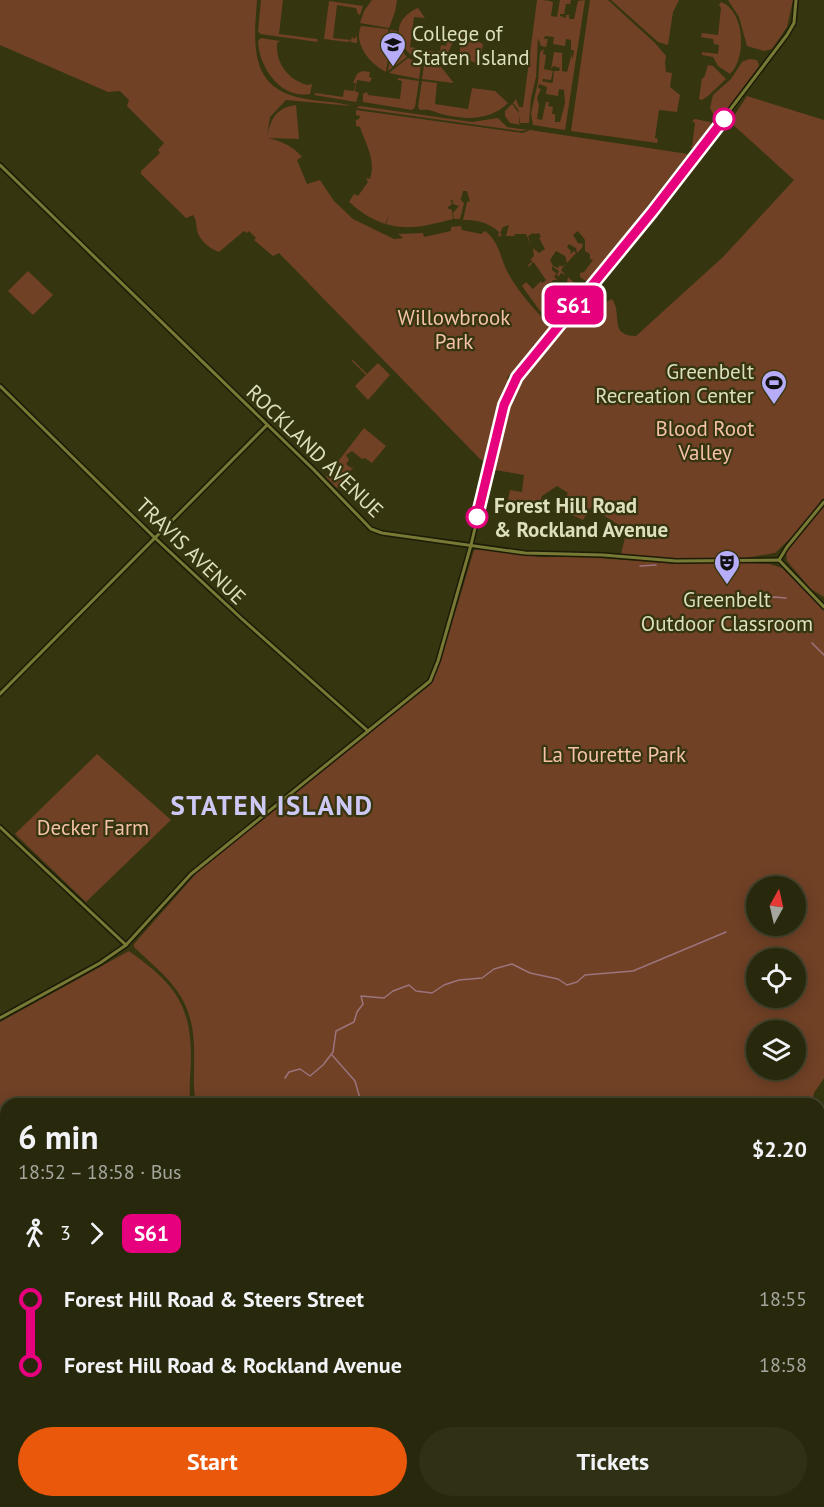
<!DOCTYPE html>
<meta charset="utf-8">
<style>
body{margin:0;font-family:"PT Sans",sans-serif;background:#303015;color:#f1f3f6;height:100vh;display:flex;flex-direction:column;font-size:22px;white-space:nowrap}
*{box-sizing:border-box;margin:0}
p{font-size:20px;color:#a5a69d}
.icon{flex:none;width:33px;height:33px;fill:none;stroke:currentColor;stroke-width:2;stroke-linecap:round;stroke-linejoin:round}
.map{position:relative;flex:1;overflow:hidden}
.side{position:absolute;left:0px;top:1098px;width:825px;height:410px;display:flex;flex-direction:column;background:#28280c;border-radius:18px 18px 0 0;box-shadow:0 3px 15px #0003,0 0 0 2px #44442d}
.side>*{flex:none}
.badge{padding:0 12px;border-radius:9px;font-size:21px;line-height:39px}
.needle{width:39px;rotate:8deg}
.buttons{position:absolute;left:746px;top:876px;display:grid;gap:12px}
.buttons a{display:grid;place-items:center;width:60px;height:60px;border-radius:50%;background:#28280c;box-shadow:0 3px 15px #0003,0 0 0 2px #44442d;font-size:30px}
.map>.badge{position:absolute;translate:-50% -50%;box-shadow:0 0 0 3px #fff}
.legs{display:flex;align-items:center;gap:9px;height:66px;padding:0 18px;font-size:20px}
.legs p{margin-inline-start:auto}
.overview{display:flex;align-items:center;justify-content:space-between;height:102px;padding:0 18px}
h1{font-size:33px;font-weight:700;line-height:45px}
.action{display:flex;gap:12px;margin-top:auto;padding:12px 18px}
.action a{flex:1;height:69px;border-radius:36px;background:#ea580c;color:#fff;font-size:24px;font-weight:700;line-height:69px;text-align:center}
.action a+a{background:#303015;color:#f1f3f6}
ul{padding:0 18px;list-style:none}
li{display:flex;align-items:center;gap:21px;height:66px;font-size:22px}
li i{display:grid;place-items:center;width:9px;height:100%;margin:0 8px;background:currentColor}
li i::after{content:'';width:15px;height:15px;margin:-8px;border:4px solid;border-radius:50%;background:#28280c}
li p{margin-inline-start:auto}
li:first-child i{background:linear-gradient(#0000 50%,currentColor 0)}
li:last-child i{background:linear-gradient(currentColor 50%,#0000 0)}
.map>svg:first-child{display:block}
.green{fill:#704125;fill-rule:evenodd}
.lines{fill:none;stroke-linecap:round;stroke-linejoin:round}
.stream{stroke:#9b747d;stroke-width:1.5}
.river{stroke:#7f4662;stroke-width:6}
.minor-casing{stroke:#1c1c07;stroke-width:6}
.minor{stroke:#787934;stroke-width:3}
.line-1-casing{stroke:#fff;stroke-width:14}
.line-1{stroke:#e6007e;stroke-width:9}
.stop-1-dot{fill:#fff;stroke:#e6007e;stroke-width:3}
.labels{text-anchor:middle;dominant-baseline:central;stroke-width:4.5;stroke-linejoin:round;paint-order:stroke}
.poi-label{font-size:21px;fill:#dddfbd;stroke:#353510;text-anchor:start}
.park-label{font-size:21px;fill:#f5c2a6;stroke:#353510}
.street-label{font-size:21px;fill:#dddfbd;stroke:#353510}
.stop-label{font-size:21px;font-weight:bold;fill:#dddfbd;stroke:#353510;text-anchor:start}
.district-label{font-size:27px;font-weight:bold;letter-spacing:1.5px;fill:#cdc8f4;stroke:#353510}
</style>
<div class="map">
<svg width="824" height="1507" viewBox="0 0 824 1507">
<rect width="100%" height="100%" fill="#353510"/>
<g class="green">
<path d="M0,0H257C254,41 248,88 301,98C318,102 336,101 352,106L286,100L270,117L267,137C271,119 275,108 296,105L299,139L268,138C281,141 293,146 302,157L297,160L307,184L320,180L334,201L353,219L394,239L403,238L398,234L423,233L424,237L451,231V227L461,226L462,230L481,234L485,231C500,242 500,259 509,275C520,294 535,310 550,326L549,333L544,334L535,345L532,344L534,346L511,376L509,375L507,378L509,382L487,460L484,461L480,459L279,253L273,256L254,240L256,238L249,231L247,233L244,231L219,252C210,249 199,240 197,230C196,224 197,221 193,215L186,218L141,174V171L160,153L158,150L164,143L127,106L129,100L120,91L108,92L0,45Z"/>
<path d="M261,0H283L279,34L317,39L318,42L260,34L258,31Z"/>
<path d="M372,0H397L395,12L389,28L360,23L364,11Z"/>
<path d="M537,0H545V2L546,0L553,2L551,16L557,17L560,0H571L570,4H566L564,14H560V16L566,18V15H569V19H574L578,1L585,0L565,130L533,125L531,113L538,82L540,52L544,49L543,54L546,55L544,69L553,71L551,80L543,79L542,81L551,83L553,82L554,71H559L560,68L553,66L551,70L554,52L562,53V71L567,72L572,53V58H573L574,50H571V40L566,39L565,46L553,44L554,37L545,36L544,39H548L546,47L541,46L538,38L536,77L531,98L529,123H520L519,115V123L521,125L510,123L505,116V111L512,104L519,113L518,109L513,103L516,99L519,107H523ZM539,84L547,87L546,94L558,96L559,89L564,90L565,103L560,122H555V114H552L553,107L548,106L549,102H546L542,120L537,119L539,105L537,98L541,89L538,88Z"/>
<path d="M590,0H608L655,43L666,56L665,62L666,72L672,73L670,87L680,95L677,112L659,110L655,138L658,139L657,143L571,131Z"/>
<path d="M611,0H679L673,12L668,45L658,42Z"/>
<path d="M728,0H793L787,27L772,49L764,51L747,46L739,17Z"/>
<path d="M329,1L363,6L360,15L358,14L356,8L337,5L333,38L351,40L352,37L354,39L357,36V43L350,42L352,40L347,42L324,39Z"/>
<path d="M721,2C745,11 747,58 730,74L718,66L713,57L702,55V52L718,54L719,45L714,44L713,39L701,37L702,33L718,35L721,8L719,5Z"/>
<path d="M418,8L425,18L414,17L410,47L436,52L440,51L441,45L446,46L447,42L453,41C437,95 365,31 418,8Z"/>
<path d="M361,26L388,29L390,47L386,72C370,64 353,44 361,26Z"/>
<path d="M390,30L397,31L399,47L407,57L388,71L392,46Z"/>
<path d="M462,34L483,44L479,64L459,57Z"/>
<path d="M261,38L280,41L277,43C276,63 287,79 307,85L312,84L310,94C280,99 259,67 258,41Z"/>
<path d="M408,58L421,64L419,79L389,73Z"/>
<path d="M749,59L757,60L759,66L724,113L719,117L714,116L710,108L713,95L731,79L742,62Z"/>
<path d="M438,63L453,82V83L422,79L424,65Z"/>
<path d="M708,65L713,66L726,79L708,96L702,100L699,99L702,78H704Z"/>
<path d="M362,71L370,72L369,77L372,78L370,82L357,80L355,91L359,93L356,102L314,95L316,93L343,97L344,90L354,91L356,83H353L357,74Z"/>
<path d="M398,78L419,81L415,107L412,110L363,102V94L367,92L368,95L400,99L402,81L398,80Z"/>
<path d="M422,81L437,83L435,104L468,109L472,88L495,91L508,103C490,121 465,120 441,114C432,111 430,109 420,110L418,107Z"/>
<path d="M747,96L824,120V499L796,533L775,553L745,558L667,559L621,554L625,538L617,524L591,507L583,520L561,510L563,502L568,493L557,486L542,496L539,506L508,500L510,490L522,492L524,475L495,470L492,467L507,400L512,390L579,307L587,312L612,299C623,314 608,336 636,336L723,257L794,180L730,122Z"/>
<path d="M360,106L472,122L498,118L507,127L528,130L520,131L356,108Z"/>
<path d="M356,110L523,133L530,130L688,154L591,278L586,281L580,277V273L584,272L593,260L590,259V254L585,251V240L578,231L573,235L578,243L583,244L582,248L577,253L576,248L569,244L567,247L571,251L570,254L574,251L576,253L567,263L565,256L556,251L550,260L553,266L558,268L560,265L562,267L566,264L561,270L566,275L561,273L559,276L561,278L557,275L559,271L552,266V270L557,274L554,276L557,280H553L551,283L560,290L567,283L568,277L580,288L556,320H553L540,311L522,286L526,282L533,289L541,281L542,283L546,280L535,264L533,262L529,267L528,265L533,261L530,260L534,256L533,248L539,253L545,249L539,238L541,237L539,233L535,234L533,233L528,236L531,245L526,234H515L514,236H506L509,225L503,227L500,233L502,235L498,237L499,232C488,222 477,220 463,220L467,202L470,201L467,191H463L461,199H460L464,203L460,219H454L453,213L459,206L453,204V200L449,201L451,200L452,204L447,208L452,210L453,219C430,225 409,231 386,224L389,215L385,224C371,219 360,212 349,202L354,194L358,196L368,182L366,178L370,179C376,159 366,145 360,127L356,126V120L359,119L360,116L356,115Z"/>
<path d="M695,119L710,122L713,126L696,149L689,147L692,146L695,123L692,121Z"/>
<path d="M28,271L53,295L33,315L8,291Z"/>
<path d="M353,360L367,374L378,363L390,375L368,400L355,386L366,375L352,361Z"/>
<path d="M364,428L386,446L372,463L365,458L362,459L352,451L346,455L349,460L346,464L351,468L354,466L337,488L326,477Z"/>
<path d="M824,505V597L811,589L787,561L786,554L792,543Z"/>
<path d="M482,549L540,557H586L678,564L727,562L770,564L782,568L824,610V1078L814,1093L812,1104H196C192,1085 195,1067 194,1048C193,996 169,980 134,947V944L201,868L430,685L440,663L474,550ZM756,886H795V926H756ZM756,958H795V998H756ZM756,1030H795V1070H756Z"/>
<path d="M97,754L171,820L86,902L15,834Z"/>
<path d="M129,951C173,983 191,1002 191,1058C191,1073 188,1089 191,1104H6V1502H253L245,1507H184L175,1503L164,1507H0V1022Z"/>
<path d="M264,1502H409L410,1507H257Z"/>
</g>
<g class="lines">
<g class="stream">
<path d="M640,566L656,565"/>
<path d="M766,599L774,597L786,598"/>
<path d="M812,643L824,655"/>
<path d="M332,1055L355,1081L361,1102"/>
<path d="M285,1078L289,1072L300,1069L310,1076L323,1065L333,1052L336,1031L354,1022L357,1012L363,1004L361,996L384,998L393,991L409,985L416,991L432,993L444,985L459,980L482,978L494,969L512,964L530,973L558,979L567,985L577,982L585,975L633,971L726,932"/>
<path d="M819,1312L824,1311"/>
<path d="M243,1502L246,1506"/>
</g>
<g class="river">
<path d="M10,1502L11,1507"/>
<path d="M36,1502L43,1503L47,1502"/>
</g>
<defs>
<g id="minor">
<path d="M0,165L314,470L371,529L382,533L525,553L603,555L676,561L779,560L824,607"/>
<path d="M0,386L155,538L242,619L368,731"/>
<path d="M779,560L787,547L824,502"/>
<path d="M0,694L267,425"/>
<path d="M0,827L126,945"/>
<path d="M0,1018L100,963L126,945L191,874L430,681L438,661L471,545L504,405L517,377L652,212L787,35L794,23L796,0"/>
<path d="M819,1463H824"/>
<path d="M251,1507L259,1502"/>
</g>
</defs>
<use href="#minor" class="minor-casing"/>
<use href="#minor" class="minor"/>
</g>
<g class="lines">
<defs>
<path id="line-1" d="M477,517L504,405L517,377L652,212L724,119"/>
</defs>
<use href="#line-1" class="line-1-casing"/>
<use href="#line-1" class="line-1"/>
</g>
<defs>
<symbol id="university-pin" viewBox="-11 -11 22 30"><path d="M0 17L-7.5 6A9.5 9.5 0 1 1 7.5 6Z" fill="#b6acf8" stroke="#353510"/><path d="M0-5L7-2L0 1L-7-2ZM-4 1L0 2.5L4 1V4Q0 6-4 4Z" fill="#111"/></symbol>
<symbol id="stadium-pin" viewBox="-11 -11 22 30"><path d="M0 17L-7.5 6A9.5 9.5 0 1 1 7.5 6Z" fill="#b6acf8" stroke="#353510"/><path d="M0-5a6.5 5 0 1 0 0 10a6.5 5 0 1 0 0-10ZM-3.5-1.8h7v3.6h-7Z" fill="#111"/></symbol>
<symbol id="theatre-pin" viewBox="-11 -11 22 30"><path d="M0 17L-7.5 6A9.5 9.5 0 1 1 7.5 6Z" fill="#b6acf8" stroke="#353510"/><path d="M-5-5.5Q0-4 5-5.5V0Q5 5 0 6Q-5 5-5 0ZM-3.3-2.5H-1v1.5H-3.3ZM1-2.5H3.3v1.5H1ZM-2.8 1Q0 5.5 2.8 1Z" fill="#111"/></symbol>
</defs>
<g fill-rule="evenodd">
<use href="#university-pin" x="378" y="30" width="30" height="40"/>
<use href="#stadium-pin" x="759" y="368" width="30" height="40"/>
<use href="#theatre-pin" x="712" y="548" width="30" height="40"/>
</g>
<g class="stop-1-dot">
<circle cx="724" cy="119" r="10"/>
<circle cx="477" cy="517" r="10"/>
</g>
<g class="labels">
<g class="poi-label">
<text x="412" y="33">College of<tspan x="412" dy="24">Staten Island</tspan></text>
<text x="754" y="371" text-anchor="end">Greenbelt<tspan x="754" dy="24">Recreation Center</tspan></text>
<text x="727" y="599" text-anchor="middle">Greenbelt<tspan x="727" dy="24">Outdoor Classroom</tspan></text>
</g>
<g class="park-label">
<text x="454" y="317">Willowbrook<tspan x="454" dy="24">Park</tspan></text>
<text x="705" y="428">Blood Root<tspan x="705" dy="24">Valley</tspan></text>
<text x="614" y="754">La Tourette Park</text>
<text x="93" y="827">Decker Farm</text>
</g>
<g class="street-label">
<text transform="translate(315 451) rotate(44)">ROCKLAND AVENUE</text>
<text transform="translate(191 551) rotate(44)">TRAVIS AVENUE</text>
</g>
<g class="stop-label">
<text x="494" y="505">Forest Hill Road<tspan x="494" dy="24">&amp; Rockland Avenue</tspan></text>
</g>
<g class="district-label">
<text x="272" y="805">STATEN ISLAND</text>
</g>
</g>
</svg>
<div class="buttons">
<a><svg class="needle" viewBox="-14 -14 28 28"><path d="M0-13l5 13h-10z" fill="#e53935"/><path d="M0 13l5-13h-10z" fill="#a5a69d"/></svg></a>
<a><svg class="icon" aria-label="locate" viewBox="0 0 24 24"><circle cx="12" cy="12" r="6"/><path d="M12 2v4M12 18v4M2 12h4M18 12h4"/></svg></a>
<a><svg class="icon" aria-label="layers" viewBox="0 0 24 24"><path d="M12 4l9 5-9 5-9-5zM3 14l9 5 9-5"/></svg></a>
</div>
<b class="badge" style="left:574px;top:305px;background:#e6007e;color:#fff">S61</b>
<section class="side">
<div class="overview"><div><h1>6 min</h1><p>18:52 – 18:58 · Bus</p></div><b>$2.20</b></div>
<div class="legs"><svg class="icon" aria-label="walk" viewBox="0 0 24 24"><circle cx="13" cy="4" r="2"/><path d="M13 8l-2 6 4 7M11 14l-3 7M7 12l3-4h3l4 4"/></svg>3<svg class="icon" aria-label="forward" viewBox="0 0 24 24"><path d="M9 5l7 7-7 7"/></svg><b class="badge" style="background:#e6007e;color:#fff">S61</b></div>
<ul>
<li><i style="color:#e6007e"></i><b>Forest Hill Road &amp; Steers Street</b><p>18:55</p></li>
<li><i style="color:#e6007e"></i><b>Forest Hill Road &amp; Rockland Avenue</b><p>18:58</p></li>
</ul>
<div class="action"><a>Start</a><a>Tickets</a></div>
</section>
</div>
